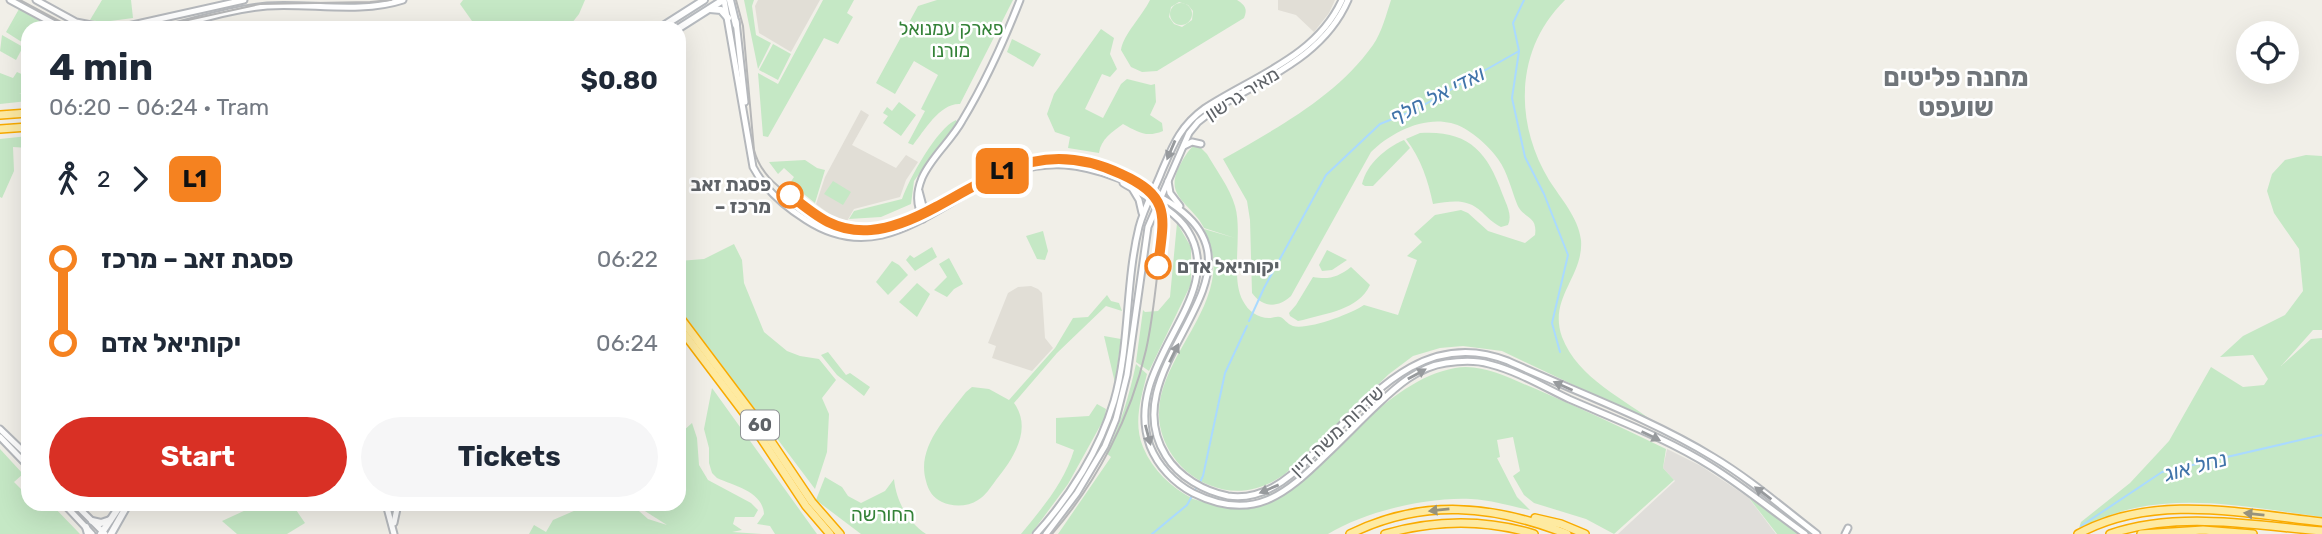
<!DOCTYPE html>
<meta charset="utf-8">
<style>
body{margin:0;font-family:Rubik,"Noto Sans Hebrew",sans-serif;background:#f6f6f7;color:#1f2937;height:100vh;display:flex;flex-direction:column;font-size:26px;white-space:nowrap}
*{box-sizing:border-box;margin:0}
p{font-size:23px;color:#747a83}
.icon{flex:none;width:38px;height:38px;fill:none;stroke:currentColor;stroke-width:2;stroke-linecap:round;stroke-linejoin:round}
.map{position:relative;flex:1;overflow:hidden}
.sheet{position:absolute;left:21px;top:21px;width:665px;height:490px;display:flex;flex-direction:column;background:#fff;border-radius:21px;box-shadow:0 7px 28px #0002}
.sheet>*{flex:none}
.badge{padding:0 14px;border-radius:10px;font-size:24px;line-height:46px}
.buttons{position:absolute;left:2236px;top:21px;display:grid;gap:14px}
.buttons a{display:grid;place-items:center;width:63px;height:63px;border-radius:50%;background:#fff;box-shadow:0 7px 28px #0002;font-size:35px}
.map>.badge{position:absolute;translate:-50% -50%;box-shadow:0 0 0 4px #fff}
.legs{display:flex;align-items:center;gap:10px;height:77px;padding:0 28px;font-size:23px}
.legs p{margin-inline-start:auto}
.head{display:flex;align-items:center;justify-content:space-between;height:119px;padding:0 28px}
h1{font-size:38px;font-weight:700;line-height:52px}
.cta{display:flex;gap:14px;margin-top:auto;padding:14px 28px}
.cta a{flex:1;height:80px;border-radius:42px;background:#d93025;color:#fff;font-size:28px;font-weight:700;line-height:80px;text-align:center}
.cta a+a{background:#f6f6f7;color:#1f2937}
ul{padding:0 28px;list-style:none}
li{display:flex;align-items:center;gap:24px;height:84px;font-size:26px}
li i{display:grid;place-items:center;width:10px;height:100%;margin:0 9px;background:currentColor}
li i::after{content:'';width:18px;height:18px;margin:-9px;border:5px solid;border-radius:50%;background:#fff}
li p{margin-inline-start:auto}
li:first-child i{background:linear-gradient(#0000 50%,currentColor 0)}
li:last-child i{background:linear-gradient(currentColor 50%,#0000 0)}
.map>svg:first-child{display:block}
.industrial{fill:#e0deda}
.education{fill:#e1ded6}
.green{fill:#c5e8c5;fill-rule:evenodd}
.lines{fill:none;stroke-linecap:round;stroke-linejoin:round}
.stream{stroke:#aadaff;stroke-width:2}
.tertiary-casing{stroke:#b5b8bc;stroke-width:9}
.secondary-casing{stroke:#b6babf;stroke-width:10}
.trunk-casing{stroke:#f9ab00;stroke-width:10}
.tertiary{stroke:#fff;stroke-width:5}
.secondary{stroke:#fff;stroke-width:6}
.trunk{stroke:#feeaa1;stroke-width:7}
.tram{stroke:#b6b7b8;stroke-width:2}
.oneway{fill:#979a9d}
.oneway2{fill:#97927c}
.line-1-casing{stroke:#fff;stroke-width:16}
.line-1{stroke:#f58220;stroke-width:10}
.stop-1-dot{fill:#fff;stroke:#f58220;stroke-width:3.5}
.labels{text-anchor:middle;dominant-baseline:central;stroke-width:5;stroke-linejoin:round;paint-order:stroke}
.shield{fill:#fff;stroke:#8f9295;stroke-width:2}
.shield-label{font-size:18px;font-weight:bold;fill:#5f6368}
.park-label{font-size:19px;fill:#348238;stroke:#fff}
.street-label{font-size:19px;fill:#5f6368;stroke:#fff}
.stop-label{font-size:19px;font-weight:bold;fill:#5f6368;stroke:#fff;text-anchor:end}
.water-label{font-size:21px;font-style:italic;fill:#4174aa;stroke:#fff}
.district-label{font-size:26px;font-weight:bold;fill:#70757a;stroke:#fff}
</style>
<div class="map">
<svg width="2322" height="534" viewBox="0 0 2322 534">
<rect width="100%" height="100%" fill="#f1efe8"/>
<path class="industrial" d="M1667,449L1701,466L1748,497L1776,534H1618L1675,481L1663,468Z"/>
<g class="education">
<path d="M758,0H820L791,52L759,33L755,6Z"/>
<path d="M1278,0H1335L1329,13L1314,32L1296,15L1278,10Z"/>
<path d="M861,110L869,115L852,145L896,168L906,155L918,162L906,180L900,197L854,209L847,221L835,218L816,204L825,177Z"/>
<path d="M1031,286L1038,289L1042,293L1045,338L1053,348L1032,371L992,358L996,346L988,343L1008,293L1018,287Z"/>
</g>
<g class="green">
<path d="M102,0H131L133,18L103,22L90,20Z"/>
<path d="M463,0H585L579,14L568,28H477L460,4Z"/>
<path d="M744,0H754L752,6L756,35L771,43L758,69Z"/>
<path d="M823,0H854L847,13L853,17L838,44L824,38L768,137L763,136L758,73L778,84Z"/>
<path d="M937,0H1013L960,104C940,103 924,131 913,145L908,143L925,111L921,109L938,75L914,61L895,94L876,83L918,6Z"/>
<path d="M1150,0H1237C1245,5 1248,9 1244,18L1157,71L1142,72L1131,67L1121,50C1123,35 1142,16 1150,0ZM1179,2L1188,5L1193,11L1192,20L1182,27L1174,24L1169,17L1171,7Z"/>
<path d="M1391,0H1565C1515,49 1514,122 1549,180C1561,199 1578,217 1581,240C1584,276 1548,298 1562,337C1578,379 1625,399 1658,425L1502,351L1463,346L1440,348L1413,356L1389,374L1285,474C1261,491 1236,496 1209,485C1192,478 1178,466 1169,450C1134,388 1201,338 1212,281C1216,261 1212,246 1204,229L1235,238L1204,228C1192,204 1165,198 1178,169C1183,159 1187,152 1194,145L1201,148L1207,154C1216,170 1230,188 1235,206C1243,233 1230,278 1243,301C1248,311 1258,318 1269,318C1273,318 1276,316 1280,317C1284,318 1287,324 1293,326C1308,330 1351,314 1364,305L1398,315L1417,260L1407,256L1422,242L1414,234L1435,215L1461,210L1468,213L1488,231L1525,243L1535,235C1538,215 1523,219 1517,204C1511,189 1508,173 1498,159C1488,145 1468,127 1451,123C1423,116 1390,133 1371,152L1291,296C1278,308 1263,308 1252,293L1250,220L1247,201L1223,159C1277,128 1336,97 1373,45C1382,32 1386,15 1391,0Z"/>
<circle cx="1181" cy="14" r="11"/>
<path d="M19,9L52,28H28V46L6,32Z"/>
<path d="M1101,29L1114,38L1110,54L1117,69L1110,77L1102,74L1085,109L1103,118L1121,84L1127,79L1151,85L1155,84L1156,102L1150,115L1162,123L1163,131C1146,138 1138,132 1123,124C1112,132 1101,139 1099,153L1068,148L1070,137L1055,132L1047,114L1054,94Z"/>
<path d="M2,35L23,47L16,60L0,51Z"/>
<path d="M1012,39L1041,54L1033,67L1007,52Z"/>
<path d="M773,44L791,54L778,80L759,70Z"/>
<path d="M17,72L28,77V92L19,94H28V101L0,104V73L13,78Z"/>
<path d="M899,102L916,115L901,136L883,123L888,116L883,113L887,107L892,111Z"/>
<path d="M956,120L957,122L914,181L911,204L881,217L849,219L854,211L902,199C909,179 937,128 956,120Z"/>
<path d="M1420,133C1468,130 1487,151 1502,193C1506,204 1513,215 1508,225L1501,227C1493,223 1488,218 1482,212C1467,198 1452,201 1433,204C1428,180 1421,159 1406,139Z"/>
<path d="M28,136V148L13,147L14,171L2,198L0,197V139Z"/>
<path d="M1404,140L1410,148L1373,186H1365L1362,184C1367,163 1386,148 1404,140Z"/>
<path d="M2306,155L2322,156V330H2313L2281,366L2311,339L2322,338V517C2260,509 2197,495 2135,508C2115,512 2097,521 2079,528L2081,522L2130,483L2169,441L2211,367L2243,387L2264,385L2268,379L2253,355L2220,357L2243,336L2285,315L2303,291L2299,249L2274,213L2267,191L2272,174L2285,160Z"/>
<path d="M805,160L817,168L825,170L815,203L790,183L794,177L784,168L778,174L769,162Z"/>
<path d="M833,181L851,192L843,205L824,194Z"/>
<path d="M1177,223L1191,247V284L1149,371L1136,362L1143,310L1145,312L1158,311L1170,297Z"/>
<path d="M1043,231L1048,251L1045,260L1037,259L1026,236Z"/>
<path d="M734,244L742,260L744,283L764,332L787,351L800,356L819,359L836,380L822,398L829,414L827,452L815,489L679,308V261L704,259Z"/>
<path d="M932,247L937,257L915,271L906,260L910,255L914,258Z"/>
<path d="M1327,250L1347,260L1332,270L1322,271L1319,265Z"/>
<path d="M949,258L963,284L954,289L947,297L934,290L947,277L939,264Z"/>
<path d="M892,261L899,265L908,275L888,295L876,282Z"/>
<path d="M1351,267L1370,285C1358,310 1327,313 1303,320L1298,321L1290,316L1289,313L1296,305L1313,277C1329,280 1338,277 1351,267Z"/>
<path d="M917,283L930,294L917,317L899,302Z"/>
<path d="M1107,295L1111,301L1119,303L1122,311L1106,306L1057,353L1014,403C1033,429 1013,459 996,480C991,487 985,496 978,500C968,507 952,507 942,502C933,498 928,490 926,481C916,447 947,417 966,392L972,387L989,389L1009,400L1055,348L1073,318L1088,317Z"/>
<path d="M1104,336L1121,339L1115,383Z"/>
<path d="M828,352L846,375L850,373L870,387L864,396L837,375L821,355Z"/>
<path d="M1136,364L1147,374C1141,398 1133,423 1143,447C1153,471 1171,487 1193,499C1301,534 1360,385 1455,368C1483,363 1510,379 1536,389C1580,408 1623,428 1666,449L1663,468L1674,480L1614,534L1586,519L1534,503L1524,495L1513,476L1520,471L1513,437L1497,440L1500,457L1497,458L1517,497L1530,510C1510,506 1491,500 1471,499C1427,497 1366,511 1328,534H1058L1111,457L1106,453C1121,424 1129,396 1136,364Z"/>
<path d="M712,388L817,534H775L770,526L757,524L764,514C763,492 735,486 717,478L712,473L709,463V448L704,429Z"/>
<path d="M1097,404L1106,409L1105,417L1068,484L1031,534H1021C1043,507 1064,483 1074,450L1056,443V418L1089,416Z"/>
<path d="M692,423L697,438L699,465L708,480L751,503L758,510L754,517H735L733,524L742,530L732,532L762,534H529L534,525L546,532L553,520L583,507L584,504H620L633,511H639L648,519L667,525L637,506L627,504H679V430L682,432Z"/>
<path d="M0,449L23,474L14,482L28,496V504H51L80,534H0Z"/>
<path d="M825,477L842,487L848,496L861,503L885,491L894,479C896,501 908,522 926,534H861L816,500Z"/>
<path d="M1749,498L1799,534H1777Z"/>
<path d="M259,504H292L305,523L287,534H237L222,521Z"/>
</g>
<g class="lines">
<g class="stream">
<path d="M1524,0L1513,23L1519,51L1512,98L1525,157L1544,194L1568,255L1552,323L1560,352"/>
<path d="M1249,321L1264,288L1326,175L1380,124L1415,110L1519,51"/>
<path d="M1200,482L1203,476L1225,373L1247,326"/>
<path d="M1195,490L1197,487"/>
<path d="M2081,526L2162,472L2322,435"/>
<path d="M1152,534L1187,505L1192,496"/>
</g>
<defs>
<g id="tertiary">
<path d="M10,0L62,28"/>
<path d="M36,0L76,22L107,28"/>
<path d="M724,0L753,167C765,190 784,206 806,220C886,272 941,195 1013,172C1051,160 1079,164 1115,177C1328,253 1101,353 1166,456C1179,477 1204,491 1228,496C1261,501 1288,480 1309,458C1365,404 1420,326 1508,361C1576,392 1649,418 1713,457C1750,479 1783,508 1817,534"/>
<path d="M736,21L745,102"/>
<path d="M119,28L244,0"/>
<path d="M166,28C199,20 233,9 267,6C311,3 360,14 403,0"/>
<path d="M1184,146L1192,142L1201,144"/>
<path d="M1013,160L1029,166"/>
<path d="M1168,181L1170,193L1180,206"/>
<path d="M1123,183C1144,196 1175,209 1188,231C1230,299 1120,363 1150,446C1158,466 1174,483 1193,493C1253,523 1285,495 1327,454C1344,438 1360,421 1377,405C1397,386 1418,367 1446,363C1460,361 1475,360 1489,364C1517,371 1544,387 1569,399C1617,420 1668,439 1712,467C1744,487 1774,512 1805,534"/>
<path d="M1133,190L1139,200L1142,213"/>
<path d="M919,191L924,210L923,219"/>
<path d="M923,219C916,204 916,193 922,178C931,157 951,141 962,121C985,83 1004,41 1020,0"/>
<path d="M0,429L28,456"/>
<path d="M0,437L28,466"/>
<path d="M64,504L92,534"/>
<path d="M75,504L105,534"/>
<path d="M386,504L394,534"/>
<path d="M394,523L398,504"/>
<path d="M1036,534C1070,497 1100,449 1114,401C1130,345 1125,284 1139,227C1144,208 1154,191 1161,173C1173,145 1180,126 1205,108C1254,76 1316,57 1342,0"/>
<path d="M1046,534L1077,493L1105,446L1116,419L1127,375L1148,227L1189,133L1198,122L1212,111C1262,79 1323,58 1348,0"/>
<path d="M1845,534L1848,528"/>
</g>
<g id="secondary">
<path d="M730,0L736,25"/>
<path d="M710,9L721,10L728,18"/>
<path d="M660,28L704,0"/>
<path d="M679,28L723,0"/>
<path d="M92,521L101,523L110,520"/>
<path d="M86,527L88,534"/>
<path d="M101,534L121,504"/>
<path d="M111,534L128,504"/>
</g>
<g id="trunk">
<path d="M0,115L28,113"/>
<path d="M0,129L28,127"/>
<path d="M679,316L752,413L812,502L840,534"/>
<path d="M679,327L747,417L806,506L830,534"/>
<path d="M1535,518L1561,524L1585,534"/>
<path d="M1350,534C1423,498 1493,505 1567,534"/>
<path d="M1385,534C1434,520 1485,519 1534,534"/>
<path d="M2078,534C2153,493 2242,513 2322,522"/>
<path d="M2110,534C2178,511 2252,525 2322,531"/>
<path d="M2141,534L2203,530L2253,534"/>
</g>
</defs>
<use href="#tertiary" class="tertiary-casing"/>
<use href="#secondary" class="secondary-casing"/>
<use href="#trunk" class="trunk-casing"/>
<use href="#tertiary" class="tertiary"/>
<use href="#secondary" class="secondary"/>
<use href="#trunk" class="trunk"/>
<g class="tram">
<path d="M20,0L72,28"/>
<path d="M736,0L743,26L754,150C760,173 776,185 794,199C808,209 821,223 839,228C917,250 984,155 1064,158C1085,159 1107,167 1125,176C1150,188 1162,200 1163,228C1157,268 1155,310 1146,350C1131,417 1097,482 1052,534"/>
<path d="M152,28L260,4L370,2L391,0"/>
</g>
</g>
<defs><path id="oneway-solid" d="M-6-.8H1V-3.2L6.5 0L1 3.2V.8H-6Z" transform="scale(1.75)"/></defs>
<g class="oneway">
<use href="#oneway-solid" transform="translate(1171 150) rotate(113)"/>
<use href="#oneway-solid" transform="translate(1174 353) rotate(-64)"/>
<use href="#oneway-solid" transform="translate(1417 374) rotate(-29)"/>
<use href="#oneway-solid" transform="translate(1563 386) rotate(-156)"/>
<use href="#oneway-solid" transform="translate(1148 435) rotate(75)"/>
<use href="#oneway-solid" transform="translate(1651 436) rotate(26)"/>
<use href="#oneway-solid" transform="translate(1269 489) rotate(157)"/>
<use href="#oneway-solid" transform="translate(1763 493) rotate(-143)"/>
</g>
<g class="oneway2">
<use href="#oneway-solid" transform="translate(1439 510) rotate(174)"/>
<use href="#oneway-solid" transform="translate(2254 514) rotate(-174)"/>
</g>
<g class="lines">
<defs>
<path id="line-1" d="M790,195C816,216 836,233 871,230C894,228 916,218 936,207C1002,171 1046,139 1121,174C1172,197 1164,217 1158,266"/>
</defs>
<use href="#line-1" class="line-1-casing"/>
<use href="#line-1" class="line-1"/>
</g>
<g class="stop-1-dot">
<circle cx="790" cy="195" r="12"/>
<circle cx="1158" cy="266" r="12"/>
</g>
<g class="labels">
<rect class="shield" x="741" y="410.5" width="38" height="29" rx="5"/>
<g class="shield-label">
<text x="760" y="425">60</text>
</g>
<g class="park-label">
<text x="951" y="28">פארק עמנואל<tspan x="951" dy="22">מורנו</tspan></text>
<text x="883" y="514">החורשה</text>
</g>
<g class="street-label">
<text transform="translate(1242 94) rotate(-32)">מאיר גרשון</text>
<text transform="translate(1337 431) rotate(-44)">שדרות משה דיין</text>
</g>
<g class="stop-label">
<text x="771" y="184">פסגת זאב<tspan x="771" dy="22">– מרכז</tspan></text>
<text x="1177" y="266" text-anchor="start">יקותיאל אדם</text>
</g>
<g class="water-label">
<text transform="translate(1437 95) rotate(-27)">ואדי אל חלף</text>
<text transform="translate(2195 466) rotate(-15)">נחל אוג</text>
</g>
<g class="district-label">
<text x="1956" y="77">מחנה פליטים<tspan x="1956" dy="30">שועפט</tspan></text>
</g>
</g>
</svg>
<div class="buttons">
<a><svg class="icon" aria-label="locate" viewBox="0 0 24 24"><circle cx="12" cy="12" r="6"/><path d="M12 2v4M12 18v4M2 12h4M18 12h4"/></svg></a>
</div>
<b class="badge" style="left:1002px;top:171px;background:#f58220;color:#111">L1</b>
<section class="sheet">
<div class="head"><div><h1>4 min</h1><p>06:20 – 06:24 · Tram</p></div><b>$0.80</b></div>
<div class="legs"><svg class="icon" aria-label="walk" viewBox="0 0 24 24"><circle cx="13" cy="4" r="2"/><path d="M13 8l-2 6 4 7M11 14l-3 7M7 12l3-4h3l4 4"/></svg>2<svg class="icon" aria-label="forward" viewBox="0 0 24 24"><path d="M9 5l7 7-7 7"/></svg><b class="badge" style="background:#f58220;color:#111">L1</b></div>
<ul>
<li><i style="color:#f58220"></i><b>פסגת זאב – מרכז</b><p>06:22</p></li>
<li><i style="color:#f58220"></i><b>יקותיאל אדם</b><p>06:24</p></li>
</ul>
<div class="cta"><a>Start</a><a>Tickets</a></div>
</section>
</div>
